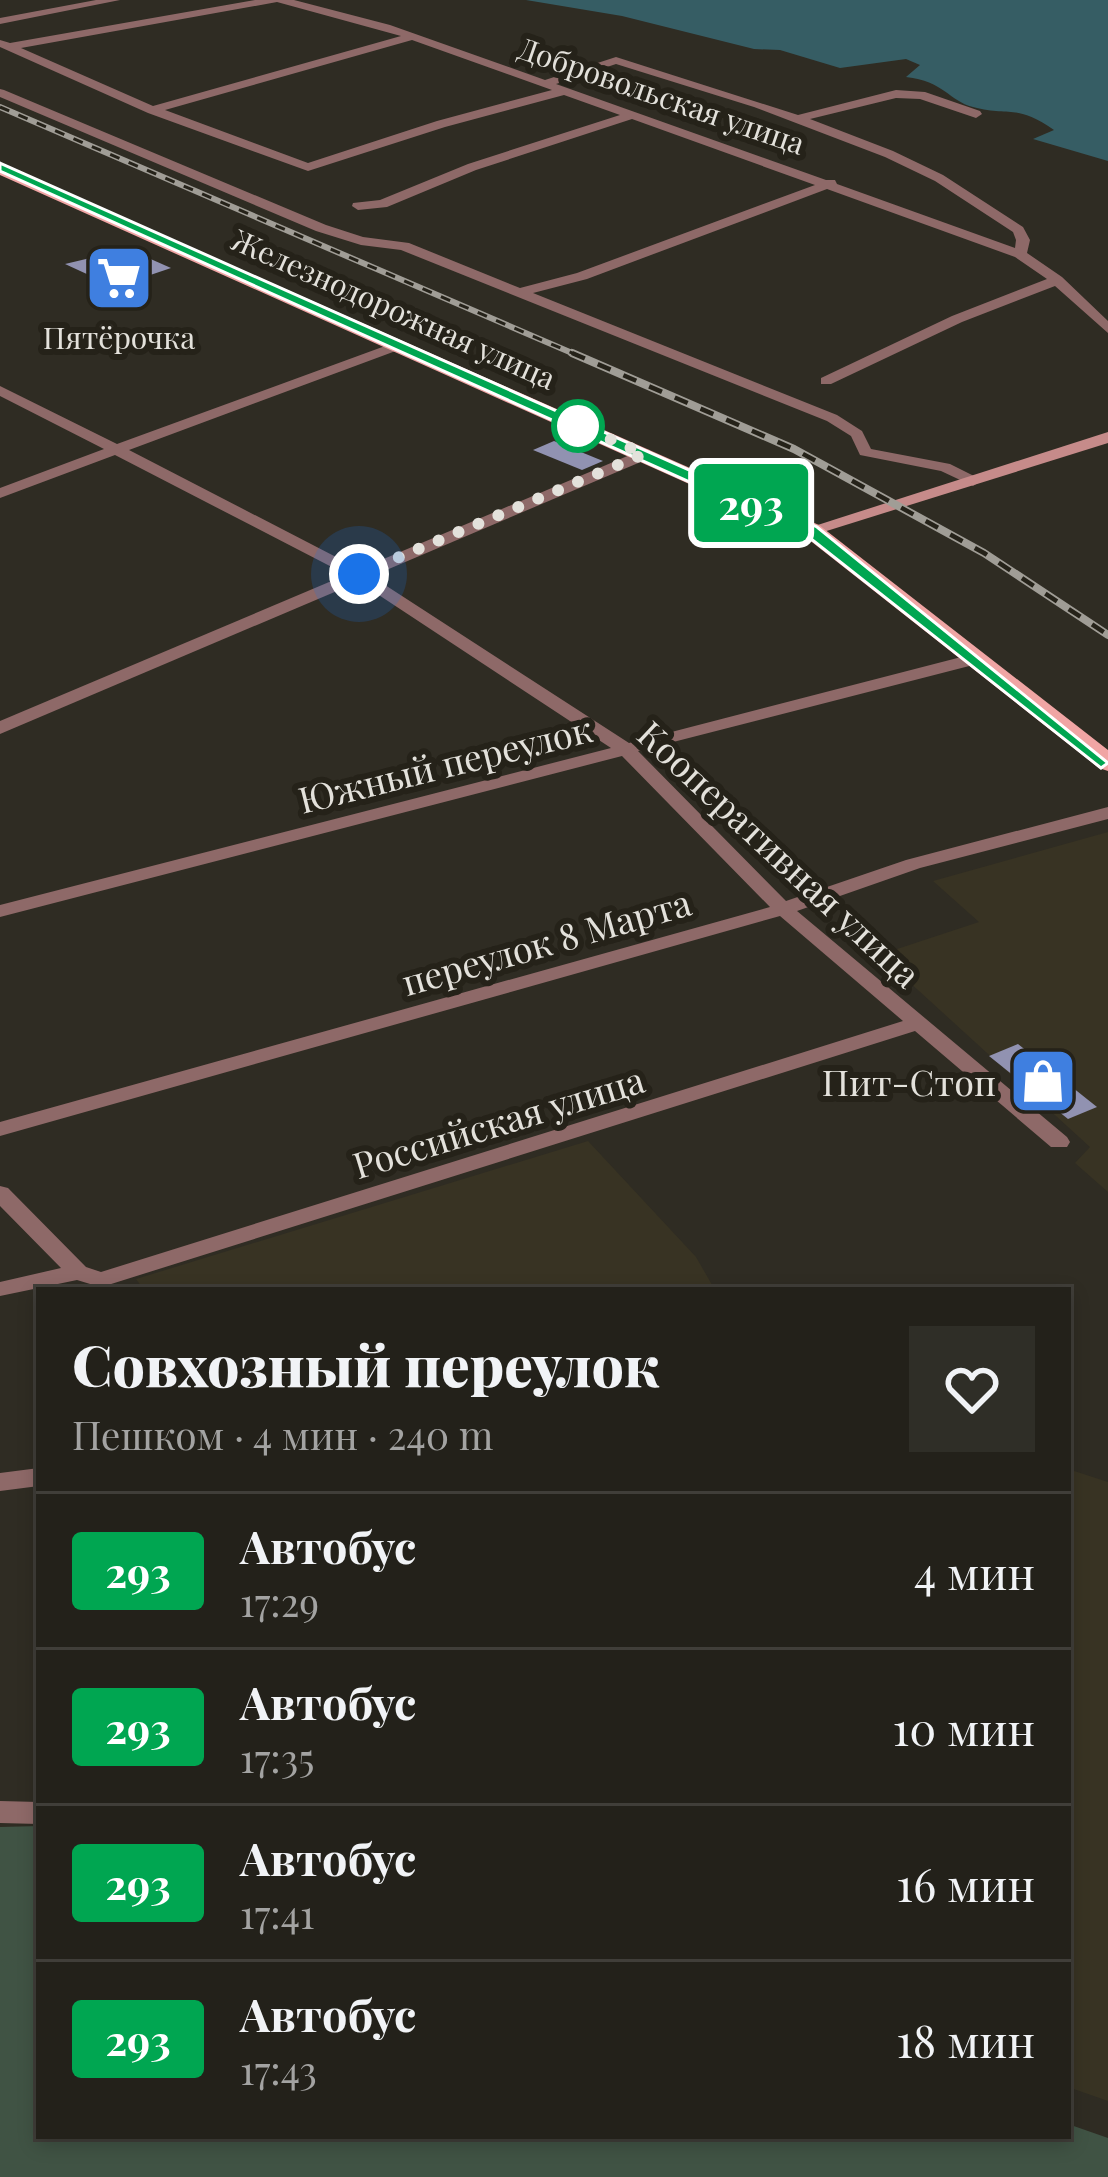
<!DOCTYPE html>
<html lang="ru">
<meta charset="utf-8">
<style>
body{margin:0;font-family:"Playfair Display",serif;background:#2f2e27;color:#f1f3f6;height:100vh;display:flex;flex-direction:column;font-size:45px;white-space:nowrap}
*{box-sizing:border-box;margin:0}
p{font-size:39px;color:#a3a3a2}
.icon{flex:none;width:66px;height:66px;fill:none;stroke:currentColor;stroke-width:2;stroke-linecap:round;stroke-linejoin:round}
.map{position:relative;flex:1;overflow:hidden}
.panel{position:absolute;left:36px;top:1287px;width:1035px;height:852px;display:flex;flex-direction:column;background:#23211a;border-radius:0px;box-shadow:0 6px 18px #0003,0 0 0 3px #403e39}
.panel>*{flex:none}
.badge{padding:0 24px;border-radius:9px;font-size:42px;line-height:78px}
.you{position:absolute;width:60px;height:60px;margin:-30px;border:9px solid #fff;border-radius:50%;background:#1a73e8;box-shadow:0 0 0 18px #1a73e833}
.map>.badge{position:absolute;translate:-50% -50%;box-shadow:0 0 0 6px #fff}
.round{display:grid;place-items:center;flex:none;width:126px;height:126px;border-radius:0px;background:#2f2e27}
.head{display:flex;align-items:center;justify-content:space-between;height:204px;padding:0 36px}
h1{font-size:57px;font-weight:800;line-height:90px}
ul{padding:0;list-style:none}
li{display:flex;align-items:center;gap:36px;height:156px;padding:0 36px;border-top:3px solid #403e39}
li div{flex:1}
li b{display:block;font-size:45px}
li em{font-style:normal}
li .badge{min-width:132px;font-weight:700;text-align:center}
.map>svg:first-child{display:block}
.built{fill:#383323}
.green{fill:#405344}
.water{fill:#365d64}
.building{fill:#9192b1}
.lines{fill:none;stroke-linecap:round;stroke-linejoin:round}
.minor{fill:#8e6968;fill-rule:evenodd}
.tertiary{fill:#8e6968;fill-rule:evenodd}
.secondary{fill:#c68b8a;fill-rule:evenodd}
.primary{fill:#f0a5a4;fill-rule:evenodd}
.rail-far1-casing{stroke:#a09d96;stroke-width:6}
.rail-casing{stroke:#a09d96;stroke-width:8}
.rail-far1{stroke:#252219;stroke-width:3;stroke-dasharray:10;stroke-linecap:butt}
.rail{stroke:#252219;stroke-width:4.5;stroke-dasharray:14;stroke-linecap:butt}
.line{fill:#00a651;stroke:#fff;stroke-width:3}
.walk{stroke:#e3e1db;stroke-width:12;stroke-dasharray:0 21.6}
.stop-dot{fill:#fff;stroke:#00a651;stroke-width:6}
.labels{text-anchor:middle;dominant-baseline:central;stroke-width:12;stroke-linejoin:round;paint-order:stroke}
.far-street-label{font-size:30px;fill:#e3e1db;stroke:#252219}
.far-poi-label{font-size:30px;fill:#e3e1db;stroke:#252219}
.street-label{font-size:36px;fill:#e3e1db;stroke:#252219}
.poi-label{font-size:36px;fill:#e3e1db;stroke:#252219;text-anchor:end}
</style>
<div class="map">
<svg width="1108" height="2177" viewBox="0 0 1108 2177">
<rect width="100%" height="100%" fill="#2f2c23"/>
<g class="built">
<path d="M1108,832V1192L1075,1163L1090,1147L884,959L888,952L979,922L933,881Z"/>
<path d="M588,1141L696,1257L715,1290H144L136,1279Z"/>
<path d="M1068,1469L1108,1482V2101L1068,2087Z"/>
</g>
<path class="green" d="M39,1826V2136H1068V2124L1108,2138V2177H0V1827Z"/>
<path class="water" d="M526,0H1108V161L1033,139L1054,130C1015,103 1010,117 973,107C949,101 944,81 906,77L920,65L906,59L840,68L780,50L754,49L622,16Z"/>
<g class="building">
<path d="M128,249L171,268L115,287L65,264Z"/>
<path d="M554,441L603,461L582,470L533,450Z"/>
<path d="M1018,1044L1097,1107L1068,1119L989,1056Z"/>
</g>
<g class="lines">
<g class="minor">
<path d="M96,0H120L0,24V18Z"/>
<path d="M255,0H294L390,25L545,80L616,57L798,115L896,90L925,92L980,111L982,114L976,118L920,99L896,98L810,119L893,151L943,175L1023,227L1030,240L1027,253L1062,277L1108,321V333L1055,286L962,322L831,384H821V378L952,316L1047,279L1015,257L827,189L587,279L533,293L837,415L862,431L871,449L950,464L978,478L981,481L973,486L941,471L860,455L851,436L827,421L401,250L361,245L316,231L0,97V89L4,90L326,225L363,237L409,243L520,288L577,273L815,185L632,119L476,170L387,207L358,210L352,206L353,203L380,200L468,164L620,115L564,95L445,127L308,171L148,113L0,47V40L10,43ZM277,2L401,36L153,106L21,48ZM412,40L552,90L437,121L308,163L165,110ZM616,64L754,107L885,157L935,181L1013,232L1016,240L1015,248L837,184L835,180H826L556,84Z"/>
<path d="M396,342L403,346L401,349L129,450L365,572L629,743L969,655H981V663L638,751L786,901L906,860L1108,807V819L920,868L797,911L1067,1137L1070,1142L1067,1147H1051L915,1031L108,1285L100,1287L77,1280L0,1296V1282L61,1268L0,1206V1186L8,1188L86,1267L101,1272L903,1021L780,916L0,1136V1122L770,907L622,756L0,917V905L611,748L353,578L115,455L0,498V488L104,449L0,396V386L117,444Z"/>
<path d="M39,1468V1486L0,1491V1473Z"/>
<path d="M0,1801L39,1802V1824L0,1823Z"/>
</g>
<path class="tertiary" d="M644,449L650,450V458L0,734V721Z"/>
<path class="secondary" d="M1108,432V443L817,534H805L802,530Z"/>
<path class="primary" d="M0,163L819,525L1108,750V771L1099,768L803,535L0,175Z"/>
<defs>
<path id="rail-far1" d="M0,107L579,356"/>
<path id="rail" d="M572,353L794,449L984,553L1108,635"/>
</defs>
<use href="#rail-far1" class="rail-far1-casing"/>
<use href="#rail" class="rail-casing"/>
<use href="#rail-far1" class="rail-far1"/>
<use href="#rail" class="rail"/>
</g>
<path class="line" d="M0,163L817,527L1108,763L1101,768L805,534L0,171Z"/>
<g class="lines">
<path class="walk" d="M359,574L644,454L562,418L578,426"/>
</g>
<defs>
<symbol id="supermarket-square" viewBox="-11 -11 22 22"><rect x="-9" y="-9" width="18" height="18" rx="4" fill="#3f7fe0" stroke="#252219"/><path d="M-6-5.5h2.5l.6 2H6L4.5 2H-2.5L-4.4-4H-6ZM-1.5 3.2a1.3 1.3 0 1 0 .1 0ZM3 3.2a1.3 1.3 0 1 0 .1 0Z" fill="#fff"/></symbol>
<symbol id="shop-square" viewBox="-11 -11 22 22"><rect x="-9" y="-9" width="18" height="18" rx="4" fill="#3f7fe0" stroke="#252219"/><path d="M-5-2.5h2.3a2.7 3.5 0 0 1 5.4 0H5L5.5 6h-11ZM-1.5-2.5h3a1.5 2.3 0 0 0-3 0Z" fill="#fff"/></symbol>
</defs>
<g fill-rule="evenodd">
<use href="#supermarket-square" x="81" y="240" width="76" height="76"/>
<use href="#shop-square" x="1005" y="1043" width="76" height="76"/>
</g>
<circle class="stop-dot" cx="578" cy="426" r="24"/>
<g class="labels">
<g class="far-street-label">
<text transform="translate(662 95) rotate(19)">Добровольская улица</text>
<text transform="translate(394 308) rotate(24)">Железнодорожная улица</text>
</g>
<g class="far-poi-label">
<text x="119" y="337">Пятёрочка</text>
</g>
<g class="street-label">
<text transform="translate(445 763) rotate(-14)">Южный переулок</text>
<text transform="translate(780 853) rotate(43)">Кооперативная улица</text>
<text transform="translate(546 941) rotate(-16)">переулок 8 Марта</text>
<text transform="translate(498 1121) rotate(-17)">Российская улица</text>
</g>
<g class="poi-label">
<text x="996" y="1081">Пит-Стоп</text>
</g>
</g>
</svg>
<div class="you" style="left:359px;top:574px"></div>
<b class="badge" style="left:751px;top:503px;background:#00a651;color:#fff">293</b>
<section class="panel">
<div class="head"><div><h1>Совхозный переулок</h1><p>Пешком · 4 мин · 240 m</p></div><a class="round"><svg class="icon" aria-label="heart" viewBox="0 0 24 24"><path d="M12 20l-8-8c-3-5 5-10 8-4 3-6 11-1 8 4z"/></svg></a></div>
<ul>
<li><span class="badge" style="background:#00a651;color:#fff">293</span><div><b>Автобус</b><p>17:29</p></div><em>4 мин</em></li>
<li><span class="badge" style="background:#00a651;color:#fff">293</span><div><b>Автобус</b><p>17:35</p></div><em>10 мин</em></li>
<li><span class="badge" style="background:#00a651;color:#fff">293</span><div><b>Автобус</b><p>17:41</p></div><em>16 мин</em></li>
<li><span class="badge" style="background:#00a651;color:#fff">293</span><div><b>Автобус</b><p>17:43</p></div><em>18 мин</em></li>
</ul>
</section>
</div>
